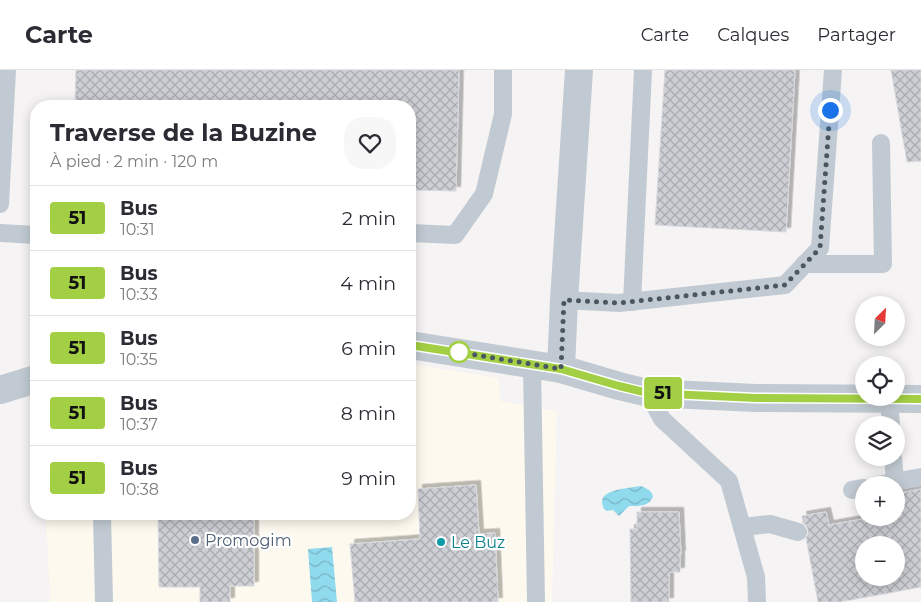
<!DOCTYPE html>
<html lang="fr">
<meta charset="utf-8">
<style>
body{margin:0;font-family:Montserrat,sans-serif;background:#f7f7f7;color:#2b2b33;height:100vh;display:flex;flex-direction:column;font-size:19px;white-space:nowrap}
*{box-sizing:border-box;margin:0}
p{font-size:16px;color:#7c7c81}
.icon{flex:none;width:28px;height:28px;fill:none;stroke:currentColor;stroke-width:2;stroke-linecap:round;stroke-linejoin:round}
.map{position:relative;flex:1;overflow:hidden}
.side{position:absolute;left:30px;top:30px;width:386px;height:420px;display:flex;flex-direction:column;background:#fff;border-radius:20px;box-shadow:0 2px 12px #0003}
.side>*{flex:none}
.badge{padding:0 10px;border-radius:4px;font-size:18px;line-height:32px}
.needle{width:32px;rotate:24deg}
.tools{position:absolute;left:855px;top:226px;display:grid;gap:10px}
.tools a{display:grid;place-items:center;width:50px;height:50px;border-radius:50%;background:#fff;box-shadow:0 2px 12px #0003;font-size:25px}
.you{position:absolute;width:25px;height:25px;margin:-12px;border:4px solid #fff;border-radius:50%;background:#1a73e8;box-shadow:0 0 0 8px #1a73e833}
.map>.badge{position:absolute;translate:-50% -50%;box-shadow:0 0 0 2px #fff}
.round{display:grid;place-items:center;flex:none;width:52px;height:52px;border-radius:20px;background:#f7f7f7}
.overview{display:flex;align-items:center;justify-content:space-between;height:85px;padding:0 20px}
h1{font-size:24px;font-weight:700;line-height:38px}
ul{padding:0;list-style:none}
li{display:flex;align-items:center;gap:15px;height:65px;padding:0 20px;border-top:1px solid #e1e1e2}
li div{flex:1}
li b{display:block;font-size:19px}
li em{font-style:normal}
li .badge{min-width:55px;font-weight:700;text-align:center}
header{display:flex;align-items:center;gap:30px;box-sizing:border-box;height:70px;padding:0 25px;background:#fff;border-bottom:1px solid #e1e1e2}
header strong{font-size:24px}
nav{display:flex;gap:28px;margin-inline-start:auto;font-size:18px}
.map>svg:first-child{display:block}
.commercial{fill:#fdf9ef}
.water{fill:url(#water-waves)}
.building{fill:url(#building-cross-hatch);stroke:#d7d9de;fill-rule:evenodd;filter:url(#shadow)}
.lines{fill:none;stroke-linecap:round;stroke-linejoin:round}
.lane{stroke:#c1cad2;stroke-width:18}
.street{stroke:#c1cad2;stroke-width:28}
.line-casing{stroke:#fff;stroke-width:11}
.line{stroke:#a2cf44;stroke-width:8}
.walk{stroke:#4a5661;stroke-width:5;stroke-dasharray:0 9}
.stop-dot{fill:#fff;stroke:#a2cf44;stroke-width:2.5}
.service-dot{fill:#5c6f8a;stroke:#fff;stroke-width:2}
.culture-dot{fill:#0f9aa8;stroke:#fff;stroke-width:2}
.labels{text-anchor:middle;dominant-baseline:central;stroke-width:4.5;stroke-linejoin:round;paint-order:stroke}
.service-label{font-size:16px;fill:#4e5e75;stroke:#fff;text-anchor:start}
.culture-label{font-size:16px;fill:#0d838f;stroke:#fff;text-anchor:start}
</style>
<header>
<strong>Carte</strong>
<nav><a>Carte</a><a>Calques</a><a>Partager</a></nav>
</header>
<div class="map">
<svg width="921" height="532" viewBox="0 0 921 532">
<defs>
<pattern id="water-waves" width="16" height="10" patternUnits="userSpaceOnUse" patternTransform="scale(1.25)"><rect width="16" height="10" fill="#90daee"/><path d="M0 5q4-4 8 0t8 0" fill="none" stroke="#78b4c4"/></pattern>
<pattern id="building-cross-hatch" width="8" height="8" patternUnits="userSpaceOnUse" patternTransform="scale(1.25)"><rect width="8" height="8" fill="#cdcfd5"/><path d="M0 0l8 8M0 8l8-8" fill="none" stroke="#a8abb0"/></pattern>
<filter id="shadow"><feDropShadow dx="4.5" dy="-4.5" stdDeviation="0" flood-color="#0004"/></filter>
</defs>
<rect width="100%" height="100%" fill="#f5f3f3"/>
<path class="commercial" d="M410,294L499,308L500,331L557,341L552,532H50L46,444H410Z"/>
<g class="water">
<path d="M641,416C647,419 652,420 653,427C648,437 639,436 629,436L619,446L613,440L607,441L604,439C603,437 602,434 602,431C603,419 631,418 641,416Z"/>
<path d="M332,477L337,532H312L308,479Z"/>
</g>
<g class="building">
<path d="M76,0H459L456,121L410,120V36H75Z"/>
<path d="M665,0H795L786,162L655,155Z"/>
<path d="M891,0H921V91L907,92Z"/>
<path d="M476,415L479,464L495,463L498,532H355L350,474L420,469L418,419Z"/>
<path d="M921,419V517L840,532H818L806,468L808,464V460L806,455L803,453L802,446L826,442L829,455L869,448H896V424ZM864,475H896V508H864Z"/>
<path d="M637,442H679L681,485H680V502H669V532H631L630,459H637Z"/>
<path d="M158,444H254V516H230V532H200V517H159Z"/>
</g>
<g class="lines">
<g class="lane">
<path d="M0,134L7,0"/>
<path d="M0,163L36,165"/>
<path d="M410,163L455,165L484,124L503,44V0"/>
<path d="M804,194H883L881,73"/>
<path d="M564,230L619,233L785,215L820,178L833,0"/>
<path d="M632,232L643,0"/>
<path d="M532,295L536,532"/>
<path d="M648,323L662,349L729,411L756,507L757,532"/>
<path d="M889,328L891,355"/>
<path d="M893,388L895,411"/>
<path d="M877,415L921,407"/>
<path d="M852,420L864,418"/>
<path d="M102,444L104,532"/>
<path d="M742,457L770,454L798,462"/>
</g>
<g class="street">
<path d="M410,275L561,299L619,316L648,323L756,328L921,329"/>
<path d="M561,299L564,230L579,0"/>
<path d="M0,320L36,309"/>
</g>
</g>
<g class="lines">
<defs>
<path id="line" d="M410,275L561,299L619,316L648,323L756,328L921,329"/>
</defs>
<use href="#line" class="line-casing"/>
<use href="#line" class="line"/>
<path class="walk" d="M459,282H458L561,299L564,230L619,233L785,215L820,178L830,40"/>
</g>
<circle class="stop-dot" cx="459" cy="282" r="10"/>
<circle class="service-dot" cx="195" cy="470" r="5"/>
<circle class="culture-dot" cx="441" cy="472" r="5"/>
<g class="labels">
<g class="service-label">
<text x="205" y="470">Promogim</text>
</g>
<g class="culture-label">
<text x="451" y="472">Le Buz</text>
</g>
</g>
</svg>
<div class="tools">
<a><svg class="needle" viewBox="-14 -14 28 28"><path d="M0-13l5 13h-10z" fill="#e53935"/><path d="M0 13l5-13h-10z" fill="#7c7c81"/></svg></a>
<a><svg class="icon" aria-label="locate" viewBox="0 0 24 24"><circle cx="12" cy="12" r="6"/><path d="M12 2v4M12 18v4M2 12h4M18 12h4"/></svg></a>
<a><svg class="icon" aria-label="layers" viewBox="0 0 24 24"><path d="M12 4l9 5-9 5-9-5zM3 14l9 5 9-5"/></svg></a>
<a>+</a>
<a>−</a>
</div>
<div class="you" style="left:830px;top:40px"></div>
<b class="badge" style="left:663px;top:323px;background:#a2cf44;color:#111">51</b>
<section class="side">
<div class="overview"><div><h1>Traverse de la Buzine</h1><p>À pied · 2 min · 120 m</p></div><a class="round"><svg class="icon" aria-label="heart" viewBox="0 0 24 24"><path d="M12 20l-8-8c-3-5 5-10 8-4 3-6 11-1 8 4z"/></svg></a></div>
<ul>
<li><span class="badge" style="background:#a2cf44;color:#111">51</span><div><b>Bus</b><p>10:31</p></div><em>2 min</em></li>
<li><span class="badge" style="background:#a2cf44;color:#111">51</span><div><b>Bus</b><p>10:33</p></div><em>4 min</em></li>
<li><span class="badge" style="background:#a2cf44;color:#111">51</span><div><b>Bus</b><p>10:35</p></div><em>6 min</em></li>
<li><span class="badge" style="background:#a2cf44;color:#111">51</span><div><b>Bus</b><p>10:37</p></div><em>8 min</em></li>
<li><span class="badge" style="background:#a2cf44;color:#111">51</span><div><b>Bus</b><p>10:38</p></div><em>9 min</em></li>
</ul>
</section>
</div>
